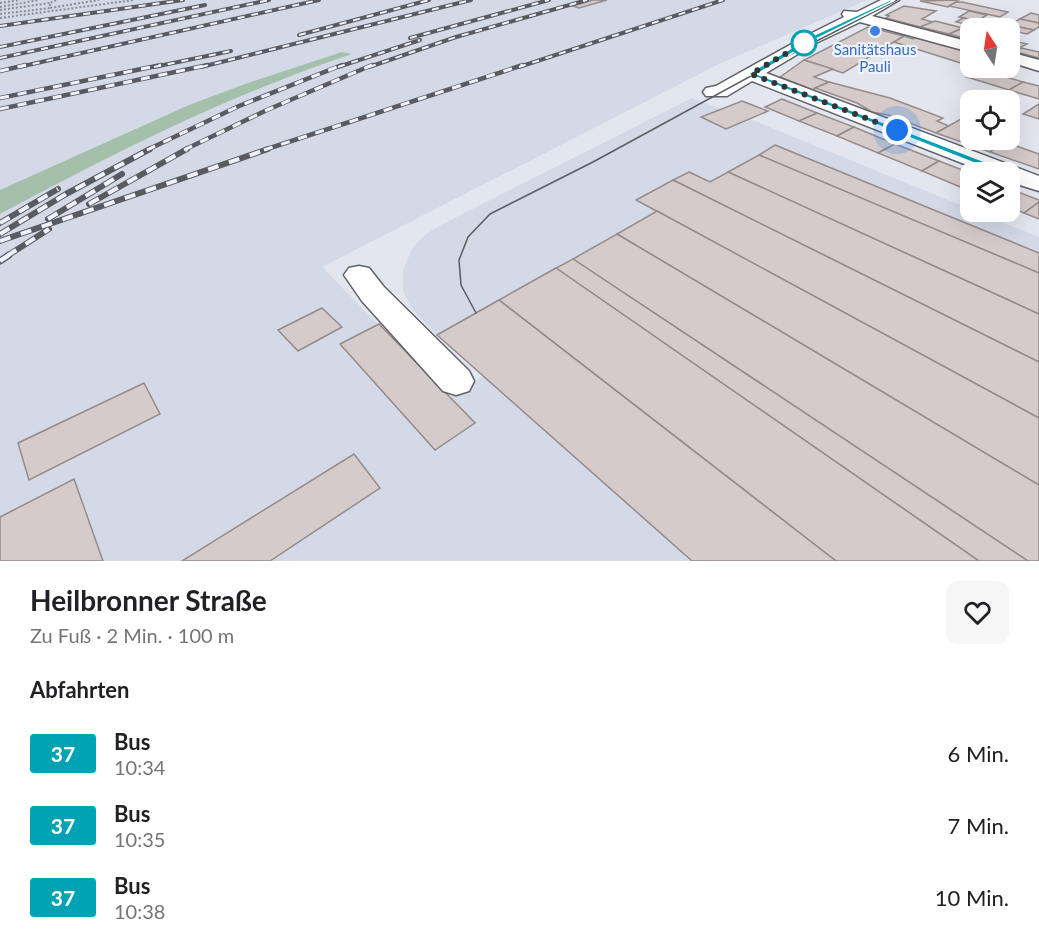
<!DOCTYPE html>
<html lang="de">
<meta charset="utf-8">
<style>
body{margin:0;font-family:Lato,sans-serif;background:#f6f6f6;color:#202124;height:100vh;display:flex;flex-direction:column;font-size:22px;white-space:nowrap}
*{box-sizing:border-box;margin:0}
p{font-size:20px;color:#757577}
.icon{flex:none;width:33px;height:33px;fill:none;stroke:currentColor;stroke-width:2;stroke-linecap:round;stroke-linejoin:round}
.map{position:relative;height:561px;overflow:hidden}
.drawer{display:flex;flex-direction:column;background:#fff;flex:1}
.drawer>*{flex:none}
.badge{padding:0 12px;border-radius:4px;font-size:21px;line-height:39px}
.needle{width:39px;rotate:348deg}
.buttons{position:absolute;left:960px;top:18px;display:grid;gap:12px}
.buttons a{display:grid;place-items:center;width:60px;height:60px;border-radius:12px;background:#fff;box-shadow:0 6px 24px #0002;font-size:30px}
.you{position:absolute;width:30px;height:30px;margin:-15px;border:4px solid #fff;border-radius:50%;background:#1a73e8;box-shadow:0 0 0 9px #1a73e833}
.map>.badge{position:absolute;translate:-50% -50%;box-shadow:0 0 0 3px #fff}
h2{padding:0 30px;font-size:22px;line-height:54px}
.round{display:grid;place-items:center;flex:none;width:63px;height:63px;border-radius:12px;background:#f6f6f6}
.head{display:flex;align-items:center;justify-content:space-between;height:102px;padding:0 30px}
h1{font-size:28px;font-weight:700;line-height:45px}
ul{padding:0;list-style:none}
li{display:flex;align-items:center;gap:18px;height:72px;padding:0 30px}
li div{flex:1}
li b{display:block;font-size:22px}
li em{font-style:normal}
li .badge{min-width:66px;font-weight:700;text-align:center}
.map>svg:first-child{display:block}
.built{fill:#d3d9e7}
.green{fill:#a5c0aa}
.building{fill:#d5cbca;stroke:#958b8b;stroke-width:1.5}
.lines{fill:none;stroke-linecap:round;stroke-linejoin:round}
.minor-casing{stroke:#60626a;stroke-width:3}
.path{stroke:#8a8d93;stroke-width:2;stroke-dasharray:2 2;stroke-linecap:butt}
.minor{fill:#fff;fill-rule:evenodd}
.tram{stroke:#595b60;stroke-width:1.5}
.rail-far3-casing{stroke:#595b60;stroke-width:4}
.rail-far2-casing{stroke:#595b60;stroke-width:4.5}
.rail-far1-casing{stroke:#595b60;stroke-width:6}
.rail-casing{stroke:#595b60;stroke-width:7}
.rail-far3{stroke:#f0f3fc;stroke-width:2;stroke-dasharray:7;stroke-linecap:butt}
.rail-far2{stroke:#f0f3fc;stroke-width:3;stroke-dasharray:9;stroke-linecap:butt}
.rail-far1{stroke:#f0f3fc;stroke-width:4;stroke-dasharray:11;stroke-linecap:butt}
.rail{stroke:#f0f3fc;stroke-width:4.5;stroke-dasharray:14;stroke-linecap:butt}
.line{fill:#00a3b4;stroke:#fff;stroke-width:1.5}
.walk{stroke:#323437;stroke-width:6;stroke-dasharray:0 10.8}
.shop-dot{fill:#3f7fe0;stroke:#f0f3fc;stroke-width:2}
.stop-dot{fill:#fff;stroke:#00a3b4;stroke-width:3}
.labels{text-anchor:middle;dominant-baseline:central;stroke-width:4.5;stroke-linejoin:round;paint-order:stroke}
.far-shop-label{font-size:15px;fill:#366cbe;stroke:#f0f3fc}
</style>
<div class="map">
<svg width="1039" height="561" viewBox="0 0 1039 561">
<rect width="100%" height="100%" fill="#e3e6ef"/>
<path class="built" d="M0,0H867L719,64L322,267L450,398L483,376L437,335L412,309L403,291V270L412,249L422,237L439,226L692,98L722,109L742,101L768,111L750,119L970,209V212H976L1039,237V561H0Z"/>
<path class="green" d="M342,52L352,54C229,95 114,153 0,214V190L189,105L245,84Z"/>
<g class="building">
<path d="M593,0H607L579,8L573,6Z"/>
<path d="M953,0L958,1L948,7L920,1Z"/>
<path d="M956,2H962L1008,12L1000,17L949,6Z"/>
<path d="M904,6L936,11L922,19L933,22L920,27L886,18L889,16L886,15Z"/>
<path d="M969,11L987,15L977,21L959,17Z"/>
<path d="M1031,13L1039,15V23L1020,19Z"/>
<path d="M963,18L977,21L970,25L956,22Z"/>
<path d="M1020,19L1039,23V27L1034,30L1009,25Z"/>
<path d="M935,21L963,28L949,34L920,27Z"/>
<path d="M1002,23L1009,25L1034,30L1027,34L995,27Z"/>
<path d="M868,27L904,36L843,73L804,60Z"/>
<path d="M963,28L970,30V40L949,34Z"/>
<path d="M904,36L913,39L916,37L970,52V66L894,42Z"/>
<path d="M1010,40L1027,44L1013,51L1010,50Z"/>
<path d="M1021,48L1039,52V58L1013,51Z"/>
<path d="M804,60L833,69L814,77L829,82L812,90L780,77Z"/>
<path d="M981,70L1023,82L1009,90L967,77Z"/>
<path d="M829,82L890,98L943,118L937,121L949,126L936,133L888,115L872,112L857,103L815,88Z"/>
<path d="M1023,82L1039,86V99L1009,90Z"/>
<path d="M782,99L817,113L799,121L765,107Z"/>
<path d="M742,101L768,111L726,129L701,117Z"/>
<path d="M1039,104V119L1023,114Z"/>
<path d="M817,113L854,127L837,136L799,121Z"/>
<path d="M968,115L970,116V140H993L1004,143L990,152L936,133Z"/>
<path d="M854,127L895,144L878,153L837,136Z"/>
<path d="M1005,142L1039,154V169L990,152Z"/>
<path d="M895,144L939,161L922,171L878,153Z"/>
<path d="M775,145L1039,253V273L759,155Z"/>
<path d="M759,155L1039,273V314L728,172Z"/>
<path d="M939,161L970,173V191L922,171Z"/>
<path d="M689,172L710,182L728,172L1039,314V362L673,180Z"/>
<path d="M673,180L1039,362V418L636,200Z"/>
<path d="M1010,189L1039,200V202L1024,213L1010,207Z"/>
<path d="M1039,202V219L1024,213Z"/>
<path d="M657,211L1039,418V485L617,234Z"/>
<path d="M617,234L1039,485V561H1028L573,259Z"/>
<path d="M573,259L1028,561H979L556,268Z"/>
<path d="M556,268L979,561H836L499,300Z"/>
<path d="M499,300L836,561H692L437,335Z"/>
<path d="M322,308L342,327L298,351L278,330Z"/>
<path d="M379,324L475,423L435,450L340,344Z"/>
<path d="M144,383L160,414L29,480L18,443Z"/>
<path d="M354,454L380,488L270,561H182Z"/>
<path d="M74,479L103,561H0V517Z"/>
</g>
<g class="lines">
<defs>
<g id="minor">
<path d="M881,0H899L872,16L970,42V52L860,22L818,42L766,73L1039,176V191L1010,182V172H985L752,81L727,96H706L703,92L706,88L716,86L806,36L844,17L842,14L844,11L857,12Z"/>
<path d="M1010,52L1039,60V71L1010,62Z"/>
<path d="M359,266L369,268L384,287L469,371L474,381L469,391L456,395L443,391L362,301L344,275L349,268Z"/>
</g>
</defs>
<use href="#minor" class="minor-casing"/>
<g class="path">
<path d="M56,0L50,3V8L99,0"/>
<path d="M0,3L20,0"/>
<path d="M0,7L39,0"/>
<path d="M0,10L50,3"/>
<path d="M0,14L50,8"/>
<path d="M0,18L134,0"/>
</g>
<use href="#minor" class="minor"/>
<path class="tram" d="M476,313L461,285L459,260L468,237L490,214L593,162L795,52L897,0"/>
<defs>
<g id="rail-far3">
<path d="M0,26L183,0"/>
<path d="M299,35L429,0"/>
<path d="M410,38L549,0"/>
<path d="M0,47L205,5"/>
<path d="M0,58L269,0"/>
<path d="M19,67L319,0"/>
<path d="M154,67L231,51"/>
<path d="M201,67L471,0"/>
<path d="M338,67L420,40"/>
<path d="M369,67L456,37L587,0"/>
<path d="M519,67L723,0"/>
</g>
<g id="rail-far2">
<path d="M0,71L26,65"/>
<path d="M0,98L161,65"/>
<path d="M0,109L208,65"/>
<path d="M147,150L239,106L342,65"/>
<path d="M184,150L267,110L372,65"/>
<path d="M264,150L523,65"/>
</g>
<g id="rail-far1">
<path d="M89,204L187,149"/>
<path d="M48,219L122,174"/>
<path d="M0,223L58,189"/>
<path d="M0,234L66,194L150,149"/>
<path d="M0,241L268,149"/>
<path d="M7,256L49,229"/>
</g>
<path id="rail" d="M0,261L9,255"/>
</defs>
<use href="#rail-far3" class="rail-far3-casing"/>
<use href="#rail-far2" class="rail-far2-casing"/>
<use href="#rail-far1" class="rail-far1-casing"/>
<use href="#rail" class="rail-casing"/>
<use href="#rail-far3" class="rail-far3"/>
<use href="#rail-far2" class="rail-far2"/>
<use href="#rail-far1" class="rail-far1"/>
<use href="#rail" class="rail"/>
</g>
<path class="line" d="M890,0H895L814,40L757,74L1009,171V174H1002L748,74L810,37Z"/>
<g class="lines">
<path class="walk" d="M804,43L751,74L897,130"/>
</g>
<circle class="shop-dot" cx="875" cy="31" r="6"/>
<circle class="stop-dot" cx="804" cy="43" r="12"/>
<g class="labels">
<g class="far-shop-label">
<text x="875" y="49">Sanitätshaus<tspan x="875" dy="17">Pauli</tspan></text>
</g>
</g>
</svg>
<div class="buttons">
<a><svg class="needle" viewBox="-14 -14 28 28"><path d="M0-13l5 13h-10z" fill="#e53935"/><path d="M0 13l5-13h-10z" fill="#757577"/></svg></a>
<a><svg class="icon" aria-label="locate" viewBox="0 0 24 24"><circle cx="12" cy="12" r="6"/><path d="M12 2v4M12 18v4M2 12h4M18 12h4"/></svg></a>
<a><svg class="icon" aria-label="layers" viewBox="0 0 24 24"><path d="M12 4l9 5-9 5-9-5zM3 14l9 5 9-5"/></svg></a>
</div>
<div class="you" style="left:897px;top:130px"></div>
</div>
<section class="drawer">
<div class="head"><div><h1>Heilbronner Straße</h1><p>Zu Fuß · 2 Min. · 100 m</p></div><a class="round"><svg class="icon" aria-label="heart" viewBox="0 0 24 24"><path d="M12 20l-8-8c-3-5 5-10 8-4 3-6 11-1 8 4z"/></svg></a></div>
<h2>Abfahrten</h2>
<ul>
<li><span class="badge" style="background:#00a3b4;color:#fff">37</span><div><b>Bus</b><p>10:34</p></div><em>6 Min.</em></li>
<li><span class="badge" style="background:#00a3b4;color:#fff">37</span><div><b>Bus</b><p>10:35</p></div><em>7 Min.</em></li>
<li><span class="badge" style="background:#00a3b4;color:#fff">37</span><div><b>Bus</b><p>10:38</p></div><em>10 Min.</em></li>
</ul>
</section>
